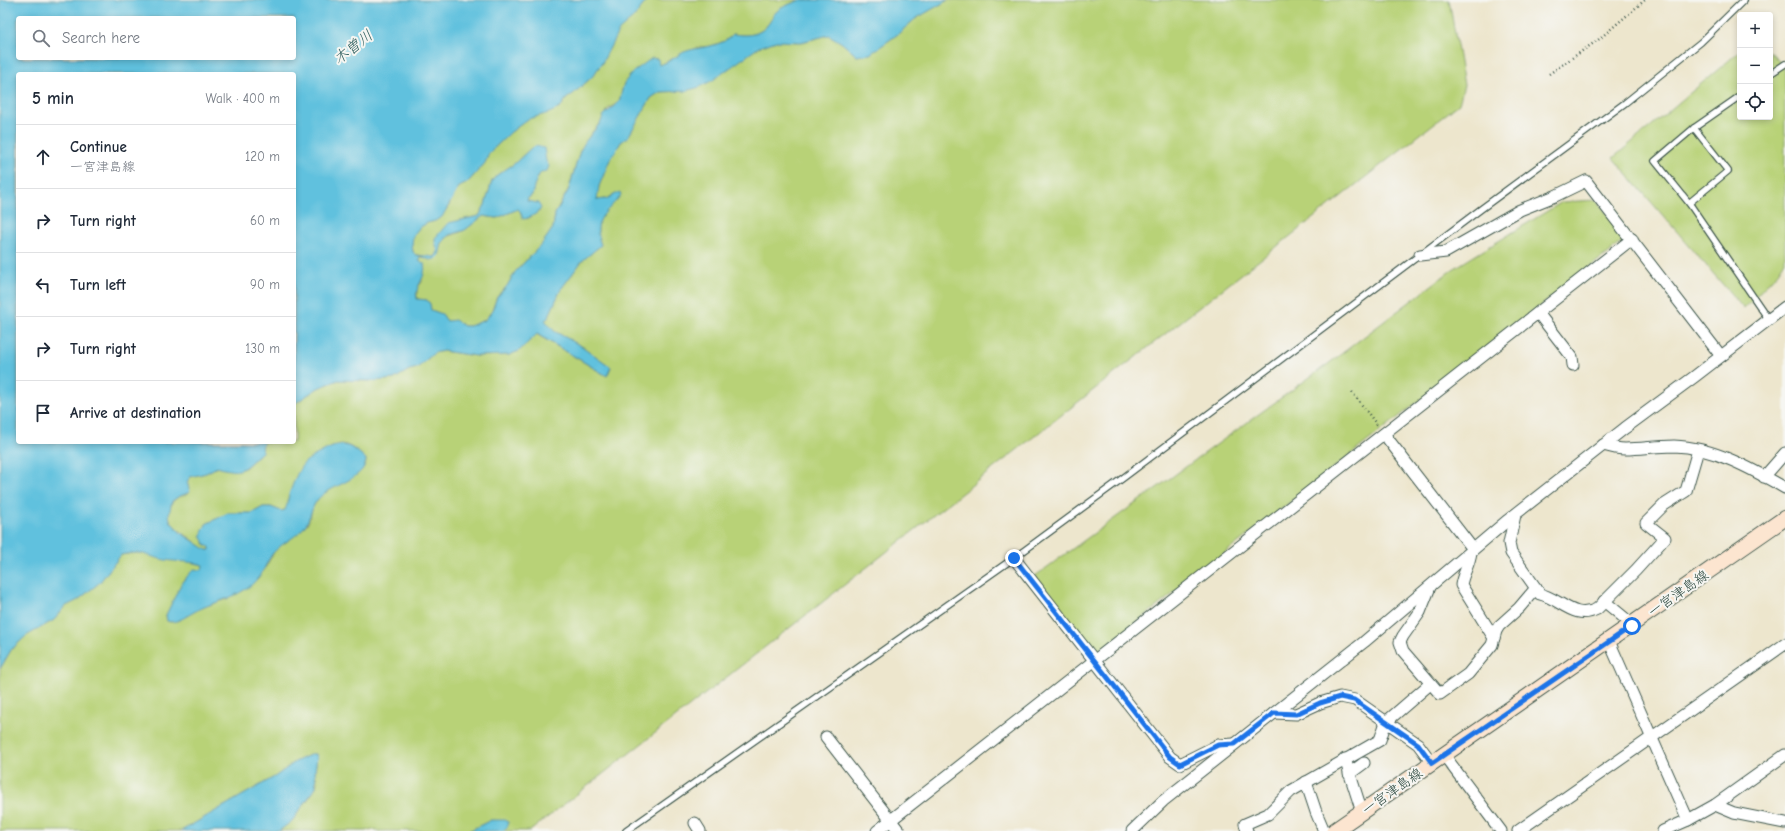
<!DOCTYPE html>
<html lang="en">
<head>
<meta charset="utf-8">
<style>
	body { margin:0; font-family:"Comic Neue","Klee One",sans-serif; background:#f2f2f3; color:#1f2937 }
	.controls { position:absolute; right:12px; top:12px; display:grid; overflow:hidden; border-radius:4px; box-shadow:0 2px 6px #0003 }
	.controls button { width:36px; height:36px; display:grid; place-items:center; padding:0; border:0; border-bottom:1px solid #e0e1e3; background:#fff; color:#1f2937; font:20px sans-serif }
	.stop { position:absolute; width:12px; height:12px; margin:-9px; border:3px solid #1a73e8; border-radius:50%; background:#fff }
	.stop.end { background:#1a73e8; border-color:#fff; box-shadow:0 1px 4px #0008 }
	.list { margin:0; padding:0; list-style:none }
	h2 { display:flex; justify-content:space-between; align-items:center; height:52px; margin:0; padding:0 16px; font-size:17px }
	h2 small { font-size:13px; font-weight:400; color:#747a83 }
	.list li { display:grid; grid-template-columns:26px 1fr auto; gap:12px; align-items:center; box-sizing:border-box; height:64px; padding:0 16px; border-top:1px solid #e0e1e3 }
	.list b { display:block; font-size:15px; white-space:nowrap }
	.list p { margin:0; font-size:13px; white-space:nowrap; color:#747a83 }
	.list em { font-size:13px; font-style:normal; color:#747a83 }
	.icon { flex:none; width:22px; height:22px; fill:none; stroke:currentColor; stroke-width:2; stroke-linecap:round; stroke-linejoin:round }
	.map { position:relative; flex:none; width:1785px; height:831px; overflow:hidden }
	.search { position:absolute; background:#fff; box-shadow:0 2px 6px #0003; left:16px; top:16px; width:280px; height:44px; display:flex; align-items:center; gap:10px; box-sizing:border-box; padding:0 14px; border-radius:4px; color:#747a83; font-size:15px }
	.panel { position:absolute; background:#fff; box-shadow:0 2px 6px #0003; left:16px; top:72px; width:280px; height:372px; border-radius:4px }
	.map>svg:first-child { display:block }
</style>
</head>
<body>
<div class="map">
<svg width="1785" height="831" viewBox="0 0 1785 831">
	<rect width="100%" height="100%" fill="#f6f6f2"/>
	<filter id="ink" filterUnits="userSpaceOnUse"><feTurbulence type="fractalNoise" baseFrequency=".025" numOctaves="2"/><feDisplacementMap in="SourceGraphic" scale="8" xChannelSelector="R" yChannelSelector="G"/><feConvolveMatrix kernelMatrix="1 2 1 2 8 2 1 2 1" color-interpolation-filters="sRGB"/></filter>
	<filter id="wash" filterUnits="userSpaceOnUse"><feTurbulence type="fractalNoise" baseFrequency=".012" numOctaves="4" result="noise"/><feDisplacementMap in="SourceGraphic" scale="16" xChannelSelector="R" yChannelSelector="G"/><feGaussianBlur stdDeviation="0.9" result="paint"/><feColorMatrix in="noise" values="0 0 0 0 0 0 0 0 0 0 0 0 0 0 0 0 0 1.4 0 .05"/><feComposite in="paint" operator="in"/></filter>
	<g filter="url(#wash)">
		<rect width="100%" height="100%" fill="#ede6cd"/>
		<g fill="#b8d277" stroke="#6c8856">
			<path d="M647 0H800C791 4 782 6 775 13 772 16 772 20 769 23 760 36 747 36 733 34L728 40 711 46 700 47 686 52 624 83 619 102 608 109 601 122 592 132 580 151 569 188 555 214 553 228 542 244 515 272 507 286 497 297 492 311 485 320 470 326H464L460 323 447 321 442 314 431 310 430 304 427 300 417 299V288L422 282 420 256 430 260 439 256C443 231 450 239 466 229 472 225 477 220 483 216L497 218 518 209 527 219 540 211 535 203 527 201 528 198 532 195 535 182 546 161 530 149 514 164 497 175 492 181 485 205 479 216 460 220 437 248 438 252 435 257C430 259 423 255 416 255L413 252 412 245 413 235 419 228 427 223 435 221 449 206 452 196 459 187 467 183 485 163 489 153 511 132 528 119 560 108 566 99 573 94 592 77 602 63 619 29 634 17Z"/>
			<path d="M948 0H1449L1464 85 1459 104 530 831H502L507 828 491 820 469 831H376L372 829 366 831H279L292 821 314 791 317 783 315 771 317 757 316 754H312L295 762 276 776 181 831H0V669L11 650 26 636 54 620 66 606 78 600 99 583 121 555 142 552 155 557 187 561 203 565 202 570 184 579 166 615 167 621 170 622 176 621 200 608 227 599 263 572 275 550 308 523 313 507 318 499 324 493 358 474 366 463V459C341 435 333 442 314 466 305 476 297 487 288 498L289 504 285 510 281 511 271 507H263L252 513H228L206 524 204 544 210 547V550C203 551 199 544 194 541 182 531 161 523 172 503 176 496 184 496 190 492L187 482 190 477 206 473 217 467 225 469 245 468 262 452 263 442H294V404L318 388 338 380 374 381 394 379 409 370 417 368 434 353 443 351 476 356 509 355 519 351 536 334 607 376 611 367 583 347 554 331 544 320 548 318 561 289 582 261 601 245C590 216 609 214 619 193L606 199 597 200 599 186 611 157 615 152 621 142 628 137 651 98 660 92 685 91 742 59 759 47 776 41 801 42 829 35 842 43 857 56 870 54 898 34 915 19Z"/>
			<path d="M1740 51V117H1770V51L1782 65 1785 71V261L1778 272 1744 309 1613 158Z"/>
			<path d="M1596 200 1627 238 1095 655 1035 576 1328 364 1453 269 1562 202Z"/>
		</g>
		<g fill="#60c1de" stroke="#407f89" fill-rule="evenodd">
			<path d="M0 0H647L634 17 619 30 602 63 592 77 573 94 566 99 560 108 549 113 528 119 511 132 489 153 485 163 467 183 459 187 442 217 435 221 427 223 419 228 413 236 412 245 413 252 416 255 435 257 438 252 435 242V238L448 223 479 216 485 205 492 181 497 175 514 164 530 149 536 146 544 148 546 161 549 166 547 171 541 172C536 179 534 186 532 195L528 198 527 201 538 203 541 208C539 213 528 219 523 219L520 211 518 209 497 218 483 216 465 230 449 235 442 243 439 256 436 259 430 260 420 256 419 261 424 263C428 279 413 286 417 299L427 300 430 304 431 310 442 314 447 321 455 320 464 326H470L485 320 492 311 497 297 507 286 515 272 542 244 553 228 555 214 569 189 580 151 585 142 601 122 603 116 619 102 624 83 633 72 652 58 658 59 659 65C668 63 676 56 684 52 700 46 721 48 733 34 747 36 760 36 769 23 772 20 772 16 775 13 782 6 791 4 800 0H948L915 19 898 34 870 54 857 56 842 43 829 35 801 42 776 41 759 47 713 80 700 87 685 91 660 92 651 98 628 137 621 142 615 152 611 157 599 186 597 200 606 199 620 192 621 195C607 213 591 219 601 245L582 261 561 289 548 318 545 320 554 331 583 347 611 367 607 376 537 334 519 351 509 355 476 356 443 351 434 353 417 368 409 370 394 379 374 381 338 380 318 388 294 404V74H18V442H263L262 452C242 469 244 475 217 467L206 473 190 477 187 482 190 492 178 497 172 501 169 514 170 521 181 533 207 550H210V547L206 546 201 535 206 524 228 513H252L263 507H271L281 511 285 510C288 504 287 501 289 495 292 486 296 475 301 467 305 461 312 457 318 454 340 442 347 441 366 459 366 479 331 485 319 498 311 506 311 518 304 527 297 537 285 541 276 550 268 557 265 570 258 578 244 596 219 600 200 609 190 613 177 625 167 621L166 615 182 582 194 569 202 570 203 565C190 561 178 562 165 560 145 556 144 550 121 555L99 583 78 600 66 606 54 620 26 636 11 650 0 669ZM18 18H294V58H18Z"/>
			<path d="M312 754H316L317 757 315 771 316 787 292 821 279 831H181L276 776 295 762Z"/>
			<path d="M491 820H505L509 822 507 828 502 831H469Z"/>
		</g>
	</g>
	<g filter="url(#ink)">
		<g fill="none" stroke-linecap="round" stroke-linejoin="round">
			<g stroke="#3e564b" stroke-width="8">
				<g id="lane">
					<path d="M1770 74 1785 64"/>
					<path d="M1740 96 1694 128 1655 161 1689 203 1769 320"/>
					<path d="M1689 203 1728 171 1694 128"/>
					<path d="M626 831 1014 558 1123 478 1481 209 1625 103 1701 42 1744 0"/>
				</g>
			</g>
			<g stroke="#3e564b" stroke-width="13">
				<g id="street">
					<path d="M1420 255 1446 252 1520 210 1555 196 1586 181 1721 356"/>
					<path d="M1538 313 1572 357 1573 365"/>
					<path d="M1384 434 1473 549"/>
					<path d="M1603 445C1610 447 1618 449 1625 449 1641 449 1657 446 1674 446 1713 447 1752 469 1785 488"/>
					<path d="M1764 477 1785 453"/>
					<path d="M1515 515 1509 543 1511 553 1540 594C1561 599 1574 621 1597 609L1636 570 1665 538 1646 523 1664 505 1686 491 1698 450"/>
					<path d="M1471 552C1469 567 1463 572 1461 585L1494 638"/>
					<path d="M1014 558 1170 757 1180 764 1218 745 1234 744"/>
					<path d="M1430 587 1420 612 1403 636 1400 642 1403 651 1440 694 1468 674 1492 645 1496 631 1499 626 1519 608 1536 588"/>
					<path d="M1604 601 1633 625"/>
					<path d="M1609 641 1688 820"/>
					<path d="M1274 713 1296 714 1320 703 1340 697 1355 700 1418 744 1432 763"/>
					<path d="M826 737 899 831"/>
					<path d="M1444 755 1501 831"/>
					<path d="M1345 759 1362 812"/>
					<path d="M1349 774 1364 763"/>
					<path d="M1306 782 1316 812 1324 831"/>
					<path d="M1715 805 1734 813 1785 823"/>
					<path d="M695 823 700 831"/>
					<path d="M877 831 1632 239"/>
					<path d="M1132 831 1163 801 1364 642 1508 520 1625 428 1694 377 1785 307"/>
					<path d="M1247 831 1245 824 1268 814 1291 791 1380 740 1386 722 1430 684"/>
					<path d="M1518 831 1785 644"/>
					<path d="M1663 831 1688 820 1715 805 1785 755"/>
				</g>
			</g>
			<g stroke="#3e564b" stroke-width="17">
				<path id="secondary" d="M1334 831 1785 518"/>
			</g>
			<g stroke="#3e564b" stroke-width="2.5" stroke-dasharray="1 3" stroke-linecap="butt">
				<path d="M1549 74 1598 40 1645 0"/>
				<path d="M1352 392 1377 425"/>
			</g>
			<use href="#lane" stroke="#fff" stroke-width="5.5"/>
			<use href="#street" stroke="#fff" stroke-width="11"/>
			<use href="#secondary" stroke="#fce5d0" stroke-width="15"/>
		</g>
	</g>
	<g fill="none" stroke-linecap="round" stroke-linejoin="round" filter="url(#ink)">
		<path stroke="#1a73e8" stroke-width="5" d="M1014 558 1170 757 1180 764 1218 745 1234 744 1274 713 1296 714 1320 703 1340 697 1354 700 1418 744 1432 763 1632 626"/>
	</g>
	<g text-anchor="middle" stroke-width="4" stroke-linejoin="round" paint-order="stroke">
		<g font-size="14" fill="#1f3d34" stroke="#f6f6f2">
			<text transform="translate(1678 593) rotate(-35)" y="5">一宮津島線</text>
			<text transform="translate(1392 791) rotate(-35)" y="5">一宮津島線</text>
		</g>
		<g font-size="15" font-style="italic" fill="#2f5e5e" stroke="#f6f6f2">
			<text transform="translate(353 47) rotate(-38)" y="5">木曽川</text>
		</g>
	</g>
</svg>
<div class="controls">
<button>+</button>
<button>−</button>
<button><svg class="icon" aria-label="locate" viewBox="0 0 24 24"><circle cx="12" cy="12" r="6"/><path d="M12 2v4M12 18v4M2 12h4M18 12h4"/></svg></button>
</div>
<div class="stop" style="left:1632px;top:626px"></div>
<div class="stop end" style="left:1014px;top:558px"></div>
<div class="search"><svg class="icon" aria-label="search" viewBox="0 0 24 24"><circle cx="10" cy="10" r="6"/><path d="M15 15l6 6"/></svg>Search here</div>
<section class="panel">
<h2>5 min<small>Walk · 400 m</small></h2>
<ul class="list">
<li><svg class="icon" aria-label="ahead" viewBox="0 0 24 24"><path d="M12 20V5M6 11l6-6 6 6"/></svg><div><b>Continue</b><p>一宮津島線</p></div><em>120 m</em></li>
<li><svg class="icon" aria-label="right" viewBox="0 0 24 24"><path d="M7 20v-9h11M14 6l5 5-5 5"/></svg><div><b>Turn right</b></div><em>60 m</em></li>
<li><svg class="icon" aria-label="left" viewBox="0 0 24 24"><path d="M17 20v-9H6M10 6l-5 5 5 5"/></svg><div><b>Turn left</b></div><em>90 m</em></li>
<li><svg class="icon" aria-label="right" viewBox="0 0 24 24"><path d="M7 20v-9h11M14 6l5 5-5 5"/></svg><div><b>Turn right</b></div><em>130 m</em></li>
<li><svg class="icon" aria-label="arrive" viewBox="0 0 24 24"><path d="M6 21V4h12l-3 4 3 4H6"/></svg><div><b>Arrive at destination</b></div></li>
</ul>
</section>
</div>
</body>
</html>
